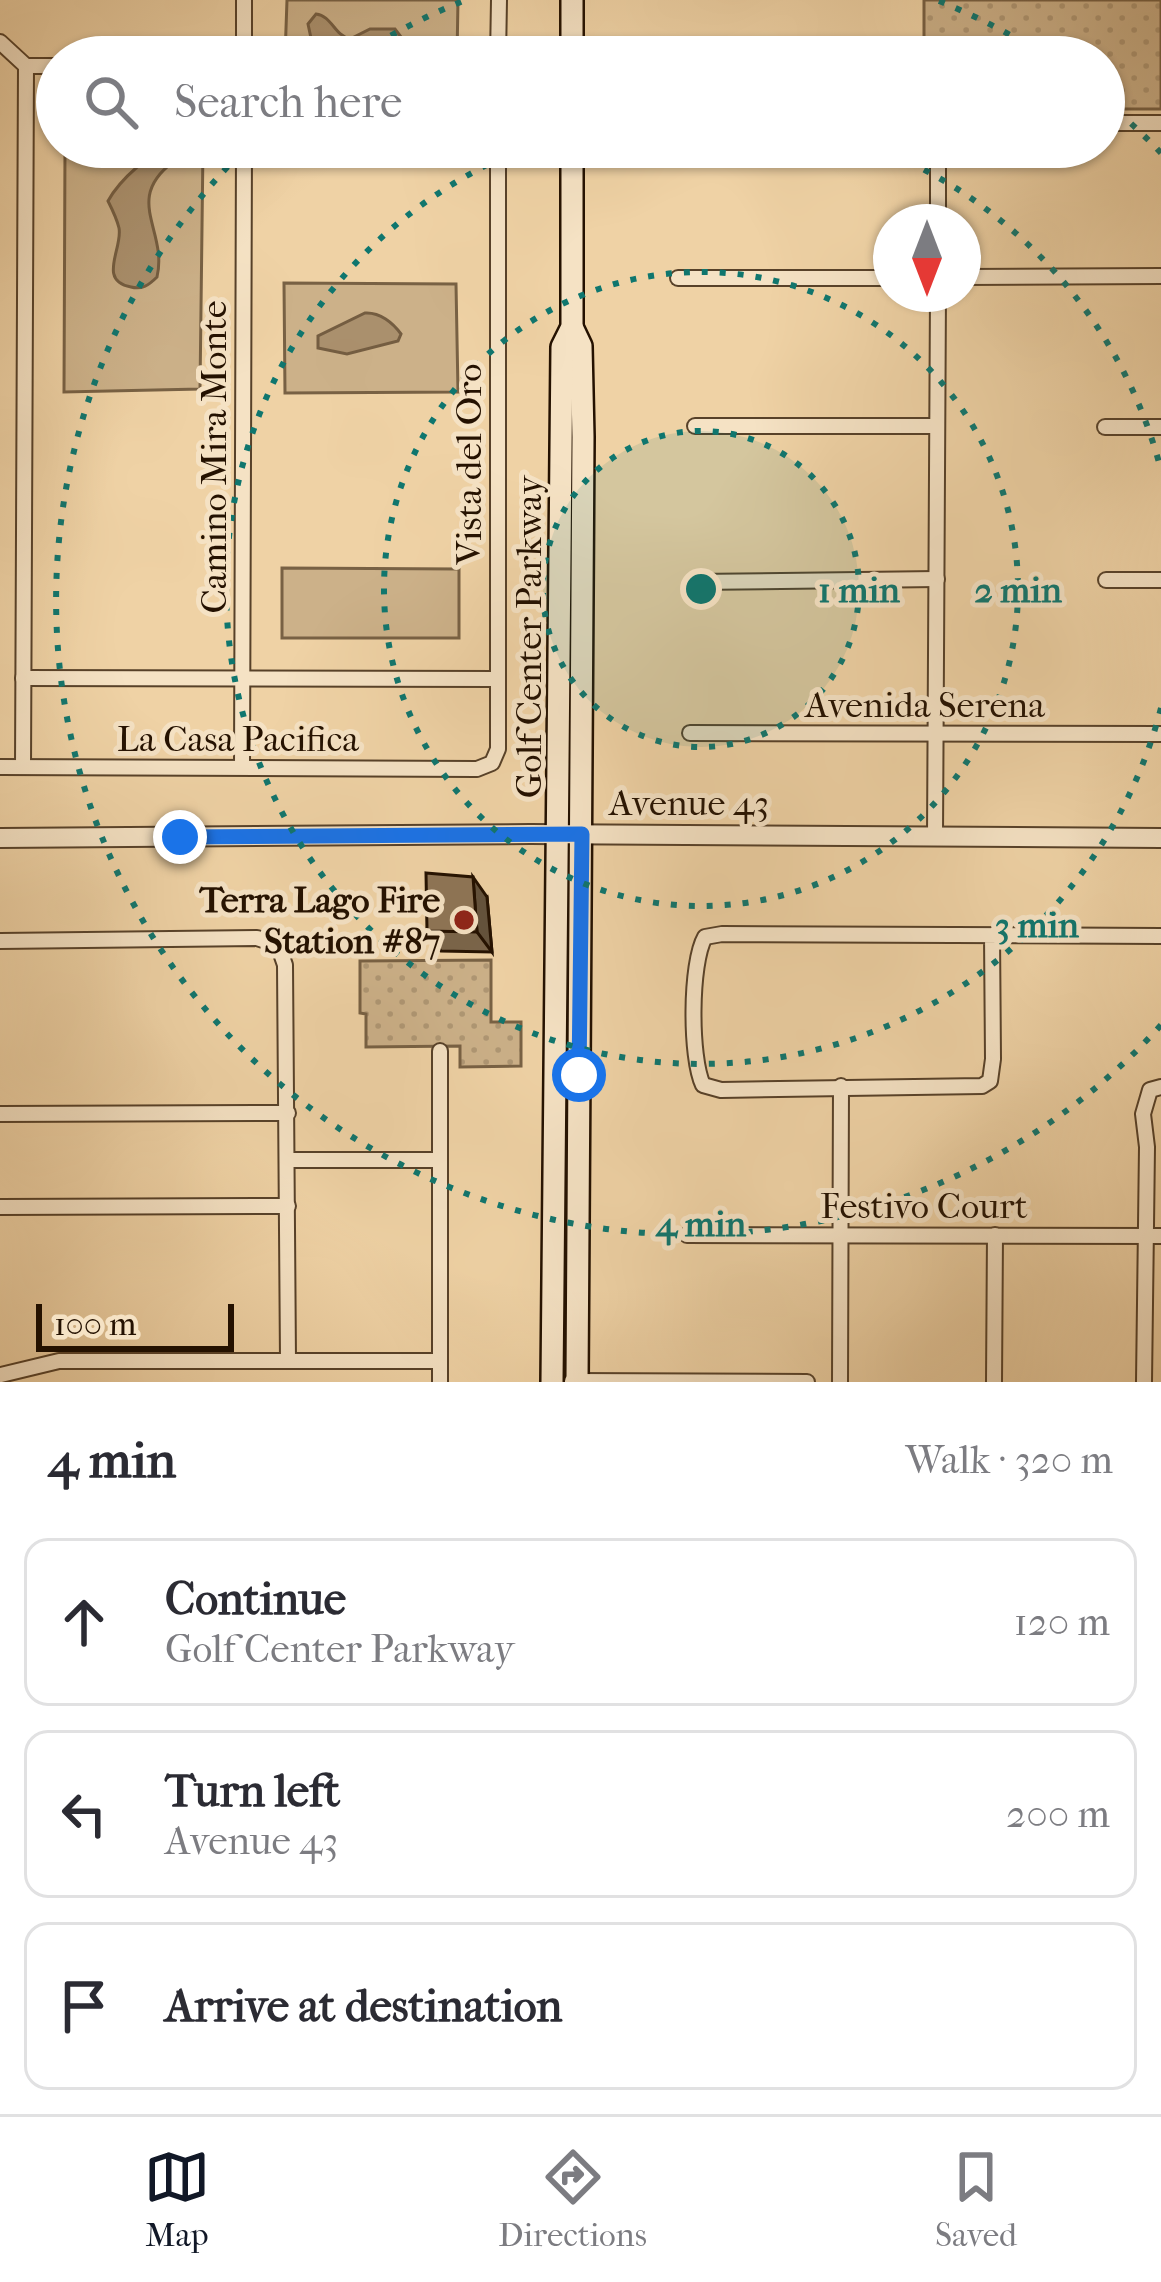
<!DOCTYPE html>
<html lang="en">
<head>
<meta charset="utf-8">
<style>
	body { margin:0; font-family:"IM FELL French Canon",serif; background:#f2f2f3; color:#2b2b33 }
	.compass { position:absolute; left:873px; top:204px; width:108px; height:108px; border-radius:50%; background:#fff; box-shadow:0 3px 9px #0004; rotate:180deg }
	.scale { position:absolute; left:36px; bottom:30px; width:198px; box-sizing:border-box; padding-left:12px; border:6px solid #241100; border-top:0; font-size:33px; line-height:42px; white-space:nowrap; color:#241100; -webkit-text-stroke:9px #f5e2c4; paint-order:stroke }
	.stop { position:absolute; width:36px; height:36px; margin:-27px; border:9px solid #1a73e8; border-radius:50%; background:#fff }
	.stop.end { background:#1a73e8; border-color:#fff; box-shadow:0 3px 12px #0008 }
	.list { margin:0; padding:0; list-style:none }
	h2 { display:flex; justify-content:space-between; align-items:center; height:156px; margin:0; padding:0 48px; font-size:51px }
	h2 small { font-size:39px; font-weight:400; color:#7c7c81 }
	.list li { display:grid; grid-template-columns:78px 1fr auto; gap:36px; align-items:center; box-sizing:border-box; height:168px; margin:0 24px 24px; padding:0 24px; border:3px solid #e1e1e2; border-radius:24px }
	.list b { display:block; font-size:45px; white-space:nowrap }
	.list p { margin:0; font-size:39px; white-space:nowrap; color:#7c7c81 }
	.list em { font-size:39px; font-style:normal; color:#7c7c81 }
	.icon { flex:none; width:66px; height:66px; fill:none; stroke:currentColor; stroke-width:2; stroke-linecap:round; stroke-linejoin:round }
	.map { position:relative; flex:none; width:1161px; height:1382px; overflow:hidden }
	.search { position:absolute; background:#fff; box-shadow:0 3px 9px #0004; left:36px; right:36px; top:36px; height:132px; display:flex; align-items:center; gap:30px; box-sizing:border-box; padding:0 42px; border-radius:66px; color:#7c7c81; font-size:45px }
	.sheet { height:732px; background:#fff }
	nav { display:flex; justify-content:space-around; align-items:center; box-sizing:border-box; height:168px; border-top:3px solid #e1e1e2; background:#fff; font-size:33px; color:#7c7c81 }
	nav a { display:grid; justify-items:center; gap:6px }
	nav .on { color:#111827 }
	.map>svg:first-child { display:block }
</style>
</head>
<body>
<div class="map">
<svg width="1161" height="1382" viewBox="0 0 1161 1382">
	<defs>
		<pattern id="park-dots" width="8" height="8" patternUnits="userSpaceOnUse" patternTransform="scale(3)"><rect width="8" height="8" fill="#ccb189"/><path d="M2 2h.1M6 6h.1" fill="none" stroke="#af9774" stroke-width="1.8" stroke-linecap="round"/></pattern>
	</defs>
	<rect width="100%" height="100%" fill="#efd2a5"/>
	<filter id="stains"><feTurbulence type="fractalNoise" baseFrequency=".00167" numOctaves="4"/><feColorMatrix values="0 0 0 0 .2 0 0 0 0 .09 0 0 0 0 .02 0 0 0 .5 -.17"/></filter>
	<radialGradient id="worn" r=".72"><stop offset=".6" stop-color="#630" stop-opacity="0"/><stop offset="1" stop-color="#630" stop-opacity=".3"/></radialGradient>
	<g fill="#ccb189" stroke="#786144" stroke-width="3">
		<path d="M287 0H458L457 57H285Z"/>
		<path d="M65 147H203L200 389 64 392Z"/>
		<path d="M284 283 456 284 458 392 285 393Z"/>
		<path d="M282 568 459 569V638H282Z"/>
	</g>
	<g fill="url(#park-dots)" stroke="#786144" stroke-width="3">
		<path d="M924 0H1161V109H1104V57H924Z"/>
		<path d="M491 960V1022H521V1066L460 1067V1046L366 1047V1014L360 1013V961Z"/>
	</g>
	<g fill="#aa906d" stroke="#745d41" stroke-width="3">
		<path d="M316 14C332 16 334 35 350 39L370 29H395L405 42 402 56 315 57 308 24Z"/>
		<path d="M174 147 173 162C123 200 168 230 157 277 149 285 142 290 131 287 97 281 123 248 119 228 117 219 112 209 108 201 119 181 152 149 174 147Z"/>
		<path d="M365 313C380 312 393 323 401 334L398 341 347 354 318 348V336Z"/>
	</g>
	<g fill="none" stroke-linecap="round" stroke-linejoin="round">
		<g stroke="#574129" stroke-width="18">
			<g id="minor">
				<path d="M0 42 26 66H57"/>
				<path d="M244 57V0"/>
				<path d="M498 57 499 0"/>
				<path d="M1104 123H1161"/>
				<path d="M938 147V222"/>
				<path d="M963 277 1161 276"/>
				<path d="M678 278H891"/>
				<path d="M695 426H937"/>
				<path d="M1105 427H1161"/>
				<path d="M1106 580H1161"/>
				<path d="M694 582 937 579"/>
				<path d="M23 678 497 679"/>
				<path d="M690 733 1161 734"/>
				<path d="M0 767 477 769 492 763 498 749V147"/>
				<path d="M23 767 26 66"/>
				<path d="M242 767 244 147"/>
				<path d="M935 836 938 294"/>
				<path d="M992 935 993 1059 990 1081 982 1086 721 1090 703 1085C690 1058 690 963 705 937L722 934 1161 936"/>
				<path d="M0 941 257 938 278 945 285 965 288 1361"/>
				<path d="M0 1114 288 1113"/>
				<path d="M287 1160H440"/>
				<path d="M0 1207 288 1206"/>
				<path d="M687 1235 1161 1236"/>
				<path d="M1 1375 59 1361H440"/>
				<path d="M572 1381 807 1382"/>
				<path d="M440 1382V1051"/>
				<path d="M840 1382 841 1086"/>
				<path d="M994 1382 995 1235"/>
				<path d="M1144 1382 1147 1147 1143 1114 1150 1090 1161 1087"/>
			</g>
		</g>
		<g stroke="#574129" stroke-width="22">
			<path id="tertiary" d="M0 838 530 834 1161 838"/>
		</g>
		<g stroke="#241100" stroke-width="26">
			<g id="secondary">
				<path d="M572 57V0"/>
				<path d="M572 327 581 346 583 437 577 1382"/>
				<path d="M552 1382 562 347 572 327V147"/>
			</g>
		</g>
		<use href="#minor" stroke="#f5e2c4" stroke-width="14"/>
		<use href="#tertiary" stroke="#f5e2c4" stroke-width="18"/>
		<use href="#secondary" stroke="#f5e2c4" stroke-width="21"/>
	</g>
	<path fill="#7a654a" stroke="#241100" stroke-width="3" d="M487 897 492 952 441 951 427 931Z"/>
	<path fill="#63523c" stroke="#241100" stroke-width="3" d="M473 877 487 897 492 952 477 932Z"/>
	<path fill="#8e7556" stroke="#241100" stroke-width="3" d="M426 873 473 877 477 932 427 931Z"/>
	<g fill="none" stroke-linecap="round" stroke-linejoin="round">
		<path stroke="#1a73e8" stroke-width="15" d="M180 837 582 834 579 1075"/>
	</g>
	<circle cx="701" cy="589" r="158" fill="#0f766e" fill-opacity=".12"/>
	<g fill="none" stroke="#0f766e" stroke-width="6" stroke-dasharray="6 12">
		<circle cx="701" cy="589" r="158"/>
		<circle cx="701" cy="589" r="317"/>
		<path d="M1161 708A475 475 0 1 1 527 147M875 147A475 475 0 0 1 1161 470"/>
		<path d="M1161 1025A634 634 0 1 1 245 149M360 54A634 634 0 0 1 463 1M939 1A634 634 0 0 1 1042 54M1104 100A634 634 0 0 1 1161 153"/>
	</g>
	<circle fill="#8f2418" stroke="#f5e2c4" stroke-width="4.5" cx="464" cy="920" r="12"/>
	<g text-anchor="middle" stroke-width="10" stroke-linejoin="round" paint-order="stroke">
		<g font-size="36" fill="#241100" stroke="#f5e2c4">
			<text transform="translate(213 457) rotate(-90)" y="13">Camino Mira Monte</text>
			<text transform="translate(468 464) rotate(-90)" y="13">Vista del Oro</text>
			<text transform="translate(528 637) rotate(-90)" y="13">Golf Center Parkway</text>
			<text x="925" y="717">Avenida Serena</text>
			<text x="238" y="751">La Casa Pacifica</text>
			<text x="689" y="815">Avenue 43</text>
			<text x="924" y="1218">Festivo Court</text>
		</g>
		<g font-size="36" font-weight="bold" fill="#241100" stroke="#f5e2c4" text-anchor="end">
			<text x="440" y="912">Terra Lago Fire<tspan x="440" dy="41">Station #87</tspan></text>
		</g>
	</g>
	<circle cx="701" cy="589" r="18" fill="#0f766e" stroke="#f5e2c4" stroke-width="6"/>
	<g font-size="36" text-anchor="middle" font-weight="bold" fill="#0f766e" stroke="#f5e2c4" stroke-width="10" stroke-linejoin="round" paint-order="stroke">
		<text x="859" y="602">1 min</text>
		<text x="1018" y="602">2 min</text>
		<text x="1037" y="937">3 min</text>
		<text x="701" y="1236">4 min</text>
	</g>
	<rect width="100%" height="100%" filter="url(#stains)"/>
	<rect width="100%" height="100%" fill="url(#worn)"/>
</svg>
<svg class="compass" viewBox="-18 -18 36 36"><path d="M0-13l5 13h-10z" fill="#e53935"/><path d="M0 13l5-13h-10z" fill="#7c7c81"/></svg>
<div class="scale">100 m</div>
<div class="stop" style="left:579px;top:1075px"></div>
<div class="stop end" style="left:180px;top:837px"></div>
<div class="search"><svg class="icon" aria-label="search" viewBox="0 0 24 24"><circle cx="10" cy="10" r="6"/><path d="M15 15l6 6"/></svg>Search here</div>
</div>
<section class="sheet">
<h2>4 min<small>Walk · 320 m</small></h2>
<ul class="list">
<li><svg class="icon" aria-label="ahead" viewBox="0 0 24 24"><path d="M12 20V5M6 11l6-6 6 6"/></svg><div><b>Continue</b><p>Golf Center Parkway</p></div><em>120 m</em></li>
<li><svg class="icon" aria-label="left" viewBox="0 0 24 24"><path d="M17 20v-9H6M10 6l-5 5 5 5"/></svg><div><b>Turn left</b><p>Avenue 43</p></div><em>200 m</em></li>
<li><svg class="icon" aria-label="arrive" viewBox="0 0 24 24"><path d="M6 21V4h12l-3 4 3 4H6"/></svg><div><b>Arrive at destination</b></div></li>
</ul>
</section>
<nav>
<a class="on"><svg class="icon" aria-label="map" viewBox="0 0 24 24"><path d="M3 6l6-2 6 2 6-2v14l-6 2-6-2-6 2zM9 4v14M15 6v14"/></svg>Map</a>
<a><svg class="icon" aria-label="directions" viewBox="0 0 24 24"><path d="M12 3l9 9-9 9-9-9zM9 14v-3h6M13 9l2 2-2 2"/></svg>Directions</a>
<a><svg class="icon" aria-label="saved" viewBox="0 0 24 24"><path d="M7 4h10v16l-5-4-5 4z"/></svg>Saved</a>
</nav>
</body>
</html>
